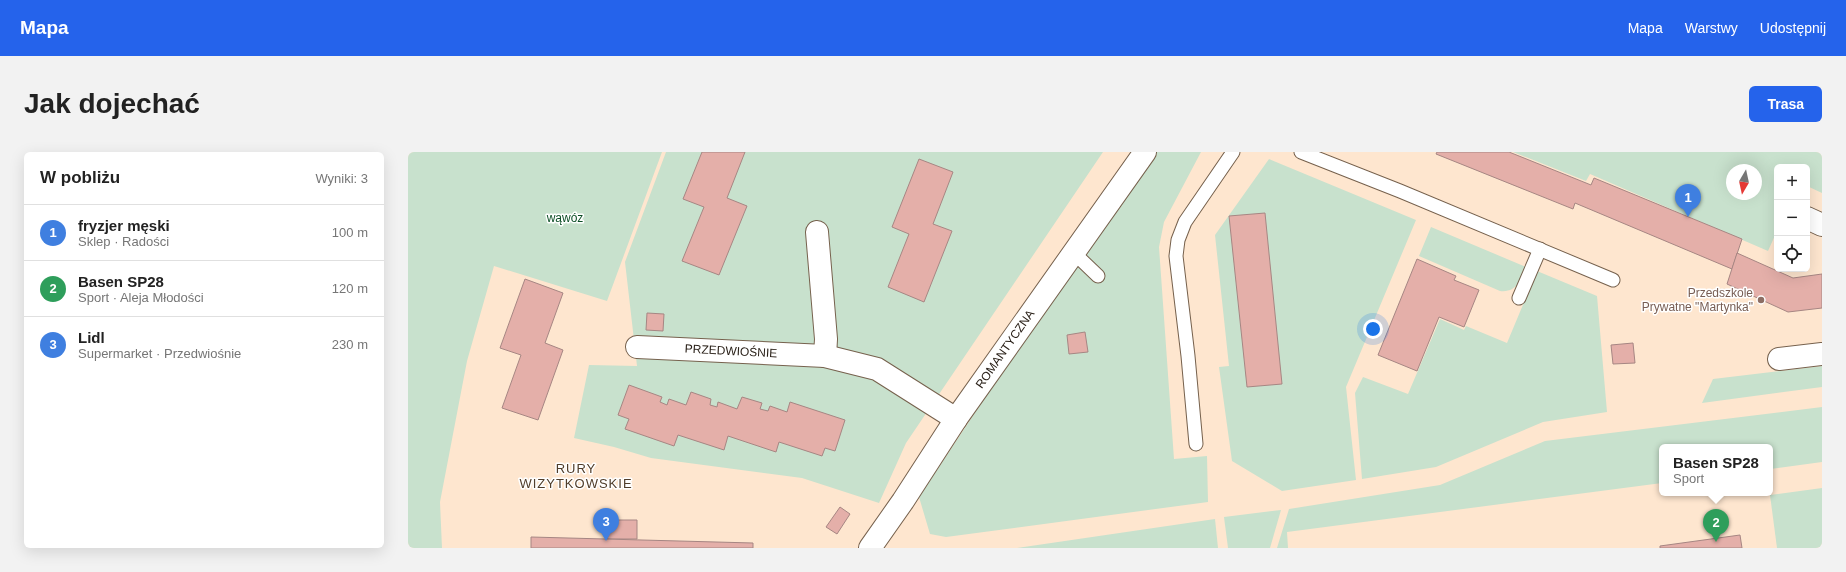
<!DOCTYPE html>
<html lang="pl">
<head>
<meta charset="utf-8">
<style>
	body { margin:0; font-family:Arial,sans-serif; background:#f2f2f2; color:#222 }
	.controls { position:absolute; right:12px; top:12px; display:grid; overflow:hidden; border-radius:6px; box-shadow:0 4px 16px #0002 }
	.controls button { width:36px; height:36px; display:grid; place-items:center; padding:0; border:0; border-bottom:1px solid #e0e0e0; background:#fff; color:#222; font:20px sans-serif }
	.compass { position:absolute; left:1318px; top:12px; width:36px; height:36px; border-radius:50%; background:#fff; box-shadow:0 4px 16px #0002; rotate:189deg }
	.you { position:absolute; left:965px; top:177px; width:14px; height:14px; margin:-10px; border:3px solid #fff; border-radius:50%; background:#1a73e8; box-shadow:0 0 0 6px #1a73e833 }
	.badge { display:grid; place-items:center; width:26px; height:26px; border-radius:50%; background:#2563eb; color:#fff; font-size:13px; font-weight:700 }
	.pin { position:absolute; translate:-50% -33px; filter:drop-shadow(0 1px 2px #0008) }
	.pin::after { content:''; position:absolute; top:21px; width:14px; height:12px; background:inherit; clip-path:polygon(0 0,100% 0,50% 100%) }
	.popup { position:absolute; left:1251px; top:292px; width:114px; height:52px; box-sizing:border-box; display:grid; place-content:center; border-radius:6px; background:#fff; filter:drop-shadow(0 1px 3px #0005); font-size:13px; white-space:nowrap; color:#767676 }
	.popup b { font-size:15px; color:#222 }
	.popup::after { content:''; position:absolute; left:50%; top:100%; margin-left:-8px; border:8px solid transparent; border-top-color:#fff }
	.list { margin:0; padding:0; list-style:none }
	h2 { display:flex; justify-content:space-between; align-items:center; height:52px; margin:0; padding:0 16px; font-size:17px }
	h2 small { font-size:13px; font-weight:400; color:#767676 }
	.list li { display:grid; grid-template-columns:26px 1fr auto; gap:12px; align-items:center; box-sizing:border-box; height:56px; padding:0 16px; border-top:1px solid #e0e0e0 }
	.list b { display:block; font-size:15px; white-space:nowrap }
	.list p { margin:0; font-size:13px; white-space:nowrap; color:#767676 }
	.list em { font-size:13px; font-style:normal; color:#767676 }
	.icon { flex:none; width:22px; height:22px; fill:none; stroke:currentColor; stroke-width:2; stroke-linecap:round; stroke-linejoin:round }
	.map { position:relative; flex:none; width:1414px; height:396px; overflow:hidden; border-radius:6px }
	header { display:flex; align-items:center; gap:24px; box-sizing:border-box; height:56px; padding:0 20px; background:#2563eb; color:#fff }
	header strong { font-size:19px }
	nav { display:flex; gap:22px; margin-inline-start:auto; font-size:14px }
	.intro { display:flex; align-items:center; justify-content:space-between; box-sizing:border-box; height:96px; padding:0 24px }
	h1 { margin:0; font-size:28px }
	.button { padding:10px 18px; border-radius:6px; background:#2563eb; color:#fff; font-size:14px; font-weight:700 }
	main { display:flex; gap:24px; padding:0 24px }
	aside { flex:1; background:#fff; border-radius:6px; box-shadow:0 4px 16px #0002 }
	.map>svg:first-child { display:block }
</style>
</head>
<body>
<header>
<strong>Mapa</strong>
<nav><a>Mapa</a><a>Warstwy</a><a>Udostępnij</a></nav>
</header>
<div class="intro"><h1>Jak dojechać</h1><a class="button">Trasa</a></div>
<main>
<aside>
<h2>W pobliżu<small>Wyniki: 3</small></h2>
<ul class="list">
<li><span class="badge" style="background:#3f7fe0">1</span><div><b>fryzjer męski</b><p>Sklep · Radości</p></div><em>100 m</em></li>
<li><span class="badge" style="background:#2e9e5b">2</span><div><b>Basen SP28</b><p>Sport · Aleja Młodości</p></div><em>120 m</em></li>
<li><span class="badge" style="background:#3f7fe0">3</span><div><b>Lidl</b><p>Supermarket · Przedwiośnie</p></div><em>230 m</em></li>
</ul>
</aside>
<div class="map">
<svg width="1414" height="396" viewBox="0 0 1414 396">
	<rect width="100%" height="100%" fill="#fee6cf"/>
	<g fill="#c8e1cd" fill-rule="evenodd">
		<path d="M0 0H254L199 149 86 114 59 209 32 350 34 396H0Z"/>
		<path d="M258 0H695L498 291 471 351 394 326 243 306 206 295 166 286 181 213 229 214 217 110Z"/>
		<path d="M740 0H793L756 70 751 95 766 307 799 304 800 350 538 385 522 382 511 345Z"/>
		<path d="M1105 0H1414V41L1399 34V15H1369V79L1360 99 1182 22 1178 29ZM1324 18H1348V42H1324Z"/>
		<path d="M861 7 1008 68 938 235 948 328 874 339 824 309 811 215 821 214 807 83Z"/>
		<path d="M1023 75 1118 115C1113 127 1109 141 1092 139L1011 104Z"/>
		<path d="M1129 119 1189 144 1199 260 1135 270 1028 315 954 327 947 241 955 225 1000 242 1032 167 1056 178 1058 174 1099 191Z"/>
		<path d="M1414 214V235L1294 251 1305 227Z"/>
		<path d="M1414 255V310L1362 317V295H1254V331L879 380 880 396H869L881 357 1032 333 1137 289Z"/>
		<path d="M1414 336V396H1369L1362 343Z"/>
		<path d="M873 358 862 396H820L816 365Z"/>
		<path d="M807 367 810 396H609Z"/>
	</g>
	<g fill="#e4afa9" stroke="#a68683">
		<path d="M294 0H337L319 46 339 54 311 123 274 109 296 55 275 47Z"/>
		<path d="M1029 0H1101L1183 33 1186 26 1334 87 1324 117 1167 51 1165 57 1028 2Z"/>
		<path d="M511 7 545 20 525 72 544 79 516 150 480 135 501 82 484 75Z"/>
		<path d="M857 61 874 232 839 235 821 64Z"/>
		<path d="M1329 101 1385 126 1414 122V156L1380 160 1319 132Z"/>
		<path d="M1009 107 1048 124 1046 128 1071 138 1056 175 1031 165 1009 219 970 203Z"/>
		<path d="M117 127 155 141 137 191 155 198 130 268 94 256 113 203 92 196Z"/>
		<path d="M239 161 256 162 255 179 238 178Z"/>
		<path d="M677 180 680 200 661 202 659 183Z"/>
		<path d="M1225 191 1227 211 1205 212 1203 193Z"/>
		<path d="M221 233 254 245 252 250 259 253 261 247 278 253 283 240 303 247 302 253 309 255 310 250 329 257 334 245 354 251 352 257 360 259 362 254 379 260 382 250 437 268 427 299 417 296 414 304 371 290 368 300 320 284 316 298 270 283 266 294 217 277 221 267 210 263Z"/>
		<path d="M432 355 442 362 429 382 418 375Z"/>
		<path d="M200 368H229V387H199Z"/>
		<path d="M1332 383 1334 396H1252V394Z"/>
		<path d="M123 385 345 391V396H123Z"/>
	</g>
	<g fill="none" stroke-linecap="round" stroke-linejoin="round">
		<g stroke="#76614d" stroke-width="15">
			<g id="lane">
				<path d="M893 0 992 39 1205 128"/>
				<path d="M665 100 690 124"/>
				<path d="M1111 146 1132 97"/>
				<path d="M788 292 780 204 768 104 770 88 777 70 825 0"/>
			</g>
		</g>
		<g stroke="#76614d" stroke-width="24">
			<g id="street">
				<path d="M1399 66 1414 73"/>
				<path d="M409 80 418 187 417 204"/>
				<path d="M229 195 417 204 469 217 548 267"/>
				<path d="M1371 207 1414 202"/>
				<path d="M462 396 495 349 548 267 737 0"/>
			</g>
		</g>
		<use href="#lane" stroke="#fff" stroke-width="13"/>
		<use href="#street" stroke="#fff" stroke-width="22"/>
	</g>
	<circle fill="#8d6e63" stroke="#fff" stroke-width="1.5" cx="1353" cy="148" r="4"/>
	<g text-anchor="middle" stroke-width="3" stroke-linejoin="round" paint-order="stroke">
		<g font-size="12" fill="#0b4d24" stroke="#fff">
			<text x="157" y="70">wąwóz</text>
		</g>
		<g font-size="12" fill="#785e54" stroke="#fff" text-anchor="end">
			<text x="1345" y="145">Przedszkole<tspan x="1345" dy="14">Prywatne "Martynka"</tspan></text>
		</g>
		<g font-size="12" fill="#2a2119" stroke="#fff">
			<text transform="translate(597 197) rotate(-55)" y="4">ROMANTYCZNA</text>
			<text transform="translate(323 199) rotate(3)" y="4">PRZEDWIOŚNIE</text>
		</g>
		<g font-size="13" letter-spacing="1" fill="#503d2a" stroke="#fff">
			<text x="168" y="321">RURY<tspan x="168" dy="15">WIZYTKOWSKIE</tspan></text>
		</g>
	</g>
</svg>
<div class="controls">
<button>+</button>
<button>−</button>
<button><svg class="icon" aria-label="locate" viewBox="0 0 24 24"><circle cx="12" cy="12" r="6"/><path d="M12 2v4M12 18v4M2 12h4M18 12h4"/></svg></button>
</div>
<svg class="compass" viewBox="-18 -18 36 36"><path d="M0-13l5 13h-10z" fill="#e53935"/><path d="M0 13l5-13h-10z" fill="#767676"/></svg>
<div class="you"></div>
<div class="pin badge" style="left:1280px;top:65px;background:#3f7fe0">1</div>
<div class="pin badge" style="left:1308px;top:390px;background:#2e9e5b">2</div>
<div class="popup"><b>Basen SP28</b>Sport</div>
<div class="pin badge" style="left:198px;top:389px;background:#3f7fe0">3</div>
</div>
</main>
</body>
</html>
